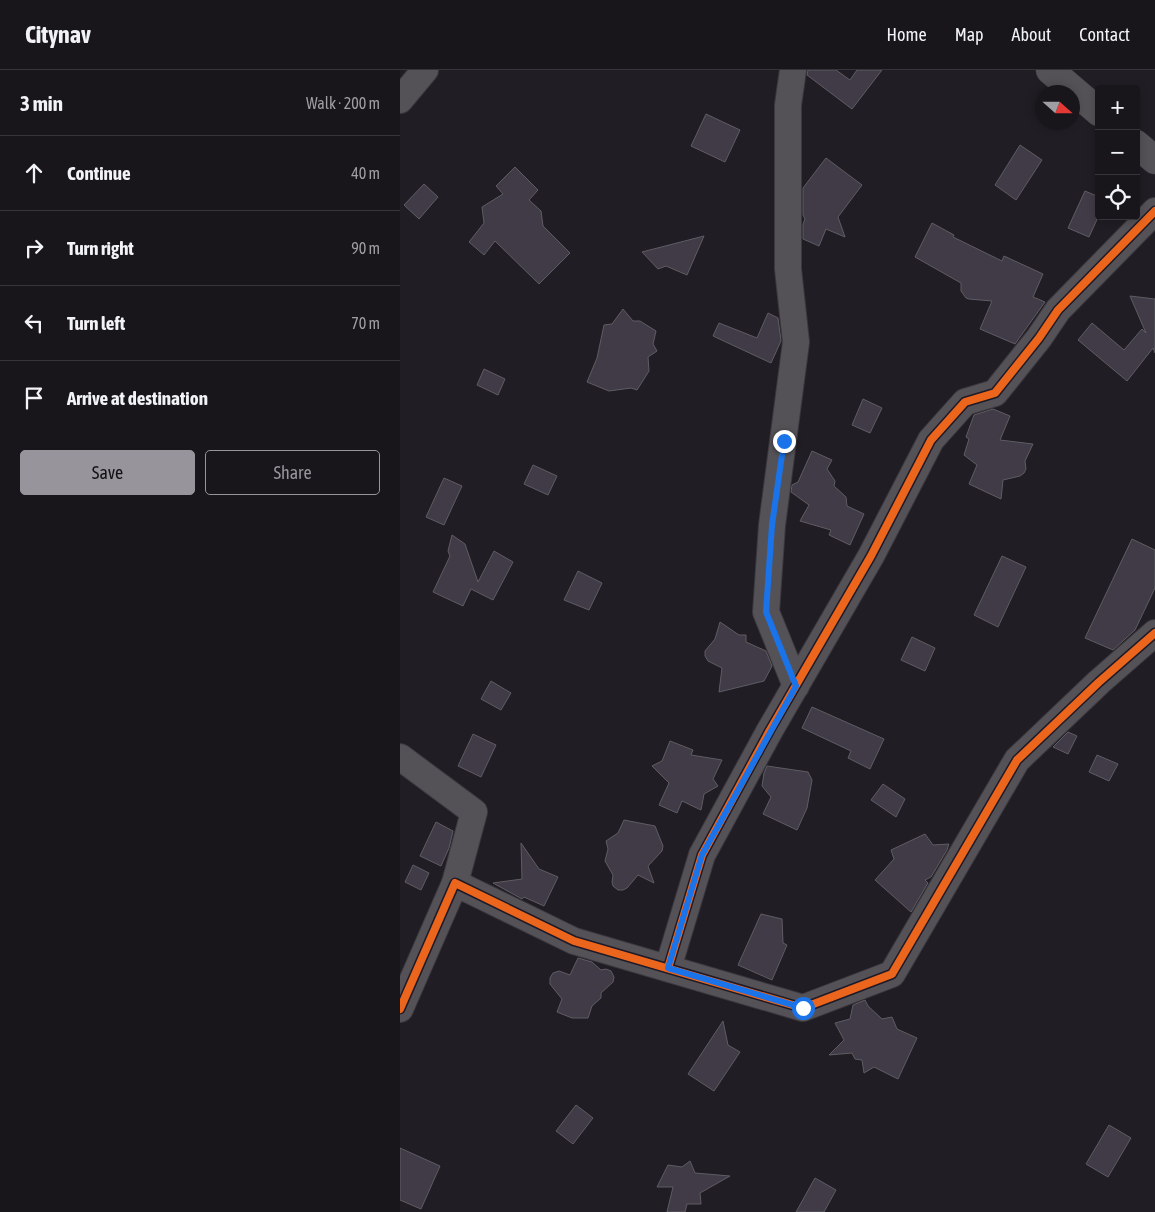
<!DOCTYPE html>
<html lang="en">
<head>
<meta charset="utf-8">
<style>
	body { margin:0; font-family:"Asap Condensed",sans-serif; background:#252328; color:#f1f3f6 }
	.controls { position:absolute; right:15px; top:15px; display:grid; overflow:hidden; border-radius:5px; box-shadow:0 2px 8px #0003 }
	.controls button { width:45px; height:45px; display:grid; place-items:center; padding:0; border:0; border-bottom:1px solid #36353a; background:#18161b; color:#f1f3f6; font:25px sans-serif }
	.compass { position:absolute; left:635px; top:15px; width:45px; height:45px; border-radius:50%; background:#18161b; box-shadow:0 2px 8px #0003; rotate:111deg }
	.stop { position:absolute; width:15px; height:15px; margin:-11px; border:4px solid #1a73e8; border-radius:50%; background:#fff }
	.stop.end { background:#1a73e8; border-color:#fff; box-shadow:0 1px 5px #0008 }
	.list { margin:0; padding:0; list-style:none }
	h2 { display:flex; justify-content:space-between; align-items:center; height:65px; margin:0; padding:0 20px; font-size:21px }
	h2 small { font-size:16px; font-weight:400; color:#9f9fa3 }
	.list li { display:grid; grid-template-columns:32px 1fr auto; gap:15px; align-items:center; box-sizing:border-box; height:75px; padding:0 20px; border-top:1px solid #36353a }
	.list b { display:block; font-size:19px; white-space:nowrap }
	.list em { font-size:16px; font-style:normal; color:#9f9fa3 }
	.actions { display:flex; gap:10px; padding:15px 20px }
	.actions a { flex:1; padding:11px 0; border:1px solid #97949c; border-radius:5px; text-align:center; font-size:18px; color:#97949c }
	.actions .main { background:#97949c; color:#111 }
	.icon { flex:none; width:28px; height:28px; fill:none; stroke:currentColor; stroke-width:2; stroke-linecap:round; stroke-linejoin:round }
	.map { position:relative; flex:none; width:755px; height:1142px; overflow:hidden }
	header { display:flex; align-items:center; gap:30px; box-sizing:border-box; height:70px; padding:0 25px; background:#18161b; border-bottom:1px solid #36353a }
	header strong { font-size:24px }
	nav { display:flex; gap:28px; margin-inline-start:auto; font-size:18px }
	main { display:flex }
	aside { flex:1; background:#18161b }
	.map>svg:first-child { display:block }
</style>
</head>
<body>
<header>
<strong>Citynav</strong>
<nav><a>Home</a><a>Map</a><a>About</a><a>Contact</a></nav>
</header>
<main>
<aside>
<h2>3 min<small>Walk · 200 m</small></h2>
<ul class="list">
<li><svg class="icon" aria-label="ahead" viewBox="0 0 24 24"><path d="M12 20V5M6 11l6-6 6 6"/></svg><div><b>Continue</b></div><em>40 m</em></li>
<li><svg class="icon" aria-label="right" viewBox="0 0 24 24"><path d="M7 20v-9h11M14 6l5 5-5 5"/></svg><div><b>Turn right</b></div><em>90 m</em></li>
<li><svg class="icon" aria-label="left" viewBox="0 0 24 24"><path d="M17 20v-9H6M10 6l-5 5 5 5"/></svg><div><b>Turn left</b></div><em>70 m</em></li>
<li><svg class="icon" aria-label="arrive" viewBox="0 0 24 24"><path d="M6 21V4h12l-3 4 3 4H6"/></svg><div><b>Arrive at destination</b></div></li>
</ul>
<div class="actions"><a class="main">Save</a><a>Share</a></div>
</aside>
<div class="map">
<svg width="755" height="1142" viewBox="0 0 755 1142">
	<rect width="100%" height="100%" fill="#201d24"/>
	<g fill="#403b47" stroke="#5f5d63">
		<path d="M408 0H436L450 10 457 0H482L452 39 407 5Z"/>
		<path d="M306 44 340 60 325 92 291 76Z"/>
		<path d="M620 75 642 90 616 130 595 115Z"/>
		<path d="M426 88 462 115 438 147 445 167 426 159 419 176 403 169V154L405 149 403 145V118Z"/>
		<path d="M115 97 138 120 129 130 141 141 143 156 170 183 139 214 95 171 84 185 69 172 84 153 82 137 103 124 96 116Z"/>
		<path d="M24 114 38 127 19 149 4 135Z"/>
		<path d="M685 121 699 127V145L689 167 668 158Z"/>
		<path d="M532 153 554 165 553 167 602 191 604 186 643 204 633 227 645 232 615 274 580 259 592 231 569 229 566 228 561 221V213L515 187Z"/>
		<path d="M304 166 287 205 266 196 258 199 242 182Z"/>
		<path d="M730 226 755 229V283L753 278 727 311 678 270 692 253 724 280 742 259 746 263Z"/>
		<path d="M223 239 233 251H240L256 261 253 274 257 281 248 287 249 301 237 320 231 318 209 321 187 312 197 288 204 255 212 254Z"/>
		<path d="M368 243 378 248 381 271 371 293 313 266 319 253 357 268Z"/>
		<path d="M84 299 105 309 98 325 77 315Z"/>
		<path d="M463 329 482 338 470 363 452 355Z"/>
		<path d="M593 339 610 346 600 370 633 374 625 391 626 399 624 403 620 406 603 410 601 429 569 414 577 395 564 385 569 369 566 367 574 345Z"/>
		<path d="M412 381 432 390 427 399 435 411 434 416 446 427 447 436 464 444 450 475 429 465 431 460 400 451 409 435 391 422 392 415 398 412Z"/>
		<path d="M133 395 157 406 148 425 124 414Z"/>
		<path d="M44 408 62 416 44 455 26 447Z"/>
		<path d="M52 465 65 474 78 512 94 481 113 492 93 530 71 519 63 536 33 522 50 486 48 481Z"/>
		<path d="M732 469 755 480V518L735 560 713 580 685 568Z"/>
		<path d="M602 486 626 497 598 557 574 545Z"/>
		<path d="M178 501 202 513 189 540 164 530Z"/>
		<path d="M320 552 339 565H346V572L366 581 372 596 364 611 319 622 322 598 308 591 305 586V581L315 569Z"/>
		<path d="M512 567 535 578 525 601 501 590Z"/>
		<path d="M91 611 111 623 101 640 81 629Z"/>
		<path d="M412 637 484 669 470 699 448 688 451 681 402 658Z"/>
		<path d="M668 662 677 666 668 684 653 677Z"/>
		<path d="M73 664 96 675 81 707 58 696Z"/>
		<path d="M270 671 293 680 291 685 322 690 313 709 318 716 304 724 301 740 282 731 277 743 259 735 269 713 252 696 262 691Z"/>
		<path d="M697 685 718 694 709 711 689 702Z"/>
		<path d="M367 696 408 702 412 710 407 738 397 760 363 744 371 727 362 716 364 703Z"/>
		<path d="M483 714 505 729 496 747 471 730Z"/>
		<path d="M224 750 255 756 263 776 262 781 248 796 254 813 238 805 227 818 223 820H218L213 816 212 812 213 805 205 791 208 779 206 771 218 763Z"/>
		<path d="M36 752 53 761 49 778 41 796 20 786Z"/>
		<path d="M525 764 533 775 549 774 547 780 531 807 525 810 528 813 511 842 475 810 494 789 491 780Z"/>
		<path d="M121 773 139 799 158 807 144 836 124 827 122 829 93 813 122 809Z"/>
		<path d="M13 795 29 803 21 820 5 812Z"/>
		<path d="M361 844 382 849 383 873 387 875 372 910 338 895Z"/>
		<path d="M178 888 192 892 201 900 206 899 211 901 214 907 213 912 201 923V928L192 936 188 948H172L157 942 162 929 150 914V908L153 903 159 901 170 905Z"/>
		<path d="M465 930 468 936 482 949 492 947 497 959 517 968 498 1009 474 997 464 1003 462 990 455 989 452 983 429 985 444 970 435 953 450 949 453 935Z"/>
		<path d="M323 951 328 975 340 982 314 1021 288 1004Z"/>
		<path d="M176 1035 193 1048 173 1074 156 1061Z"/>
		<path d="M709 1055 731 1068 708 1107 686 1094Z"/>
		<path d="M0 1078 40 1096 21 1139 0 1130Z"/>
		<path d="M290 1091 295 1103 330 1106 300 1123 301 1134H287L285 1142H267L273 1117H257L268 1095 282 1097Z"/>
		<path d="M415 1108 436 1120 424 1142H396Z"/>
	</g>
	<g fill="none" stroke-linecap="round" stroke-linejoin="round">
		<g stroke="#3b383f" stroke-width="28">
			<g id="minor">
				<path d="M393 0 388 35V199L396 272 372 455 366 542 396 616"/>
				<path d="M0 30 25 0"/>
				<path d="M0 687 74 742 55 813"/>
				<path d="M268 898 302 785 370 660 471 486 531 370 565 332 595 323 639 268 658 240 755 141"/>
				<path d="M0 939 55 813 174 871 403 938 492 904 617 690 699 612 755 563"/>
			</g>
		</g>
		<g stroke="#3b383f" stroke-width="29">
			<g id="tertiary">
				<path d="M650 0 699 42"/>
				<path d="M736 74 755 90"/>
			</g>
		</g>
		<use href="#minor" stroke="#545257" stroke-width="26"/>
		<use href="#tertiary" stroke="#545257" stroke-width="28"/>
		<g stroke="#1f1a27" stroke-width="11">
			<g id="cycleway">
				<path d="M268 898 302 785 370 660 471 486 531 370 565 332 595 323 639 268 658 240 755 141"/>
				<path d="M0 939 55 813 174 871 403 938 492 904 617 690 699 612 755 563"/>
			</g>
		</g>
		<use href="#cycleway" stroke="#eb651d" stroke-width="8"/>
	</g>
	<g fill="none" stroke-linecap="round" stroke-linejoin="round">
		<path stroke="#1a73e8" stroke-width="6" d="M384 371 372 455 366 542 396 616 302 785 268 898 403 938"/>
	</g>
</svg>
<div class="controls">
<button>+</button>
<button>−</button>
<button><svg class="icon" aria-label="locate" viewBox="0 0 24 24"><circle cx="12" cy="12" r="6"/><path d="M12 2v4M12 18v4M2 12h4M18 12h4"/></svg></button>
</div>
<svg class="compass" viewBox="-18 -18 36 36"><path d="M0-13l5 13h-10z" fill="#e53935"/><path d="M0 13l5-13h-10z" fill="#9f9fa3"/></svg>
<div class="stop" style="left:403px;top:938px"></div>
<div class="stop end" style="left:384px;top:371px"></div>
</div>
</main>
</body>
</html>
